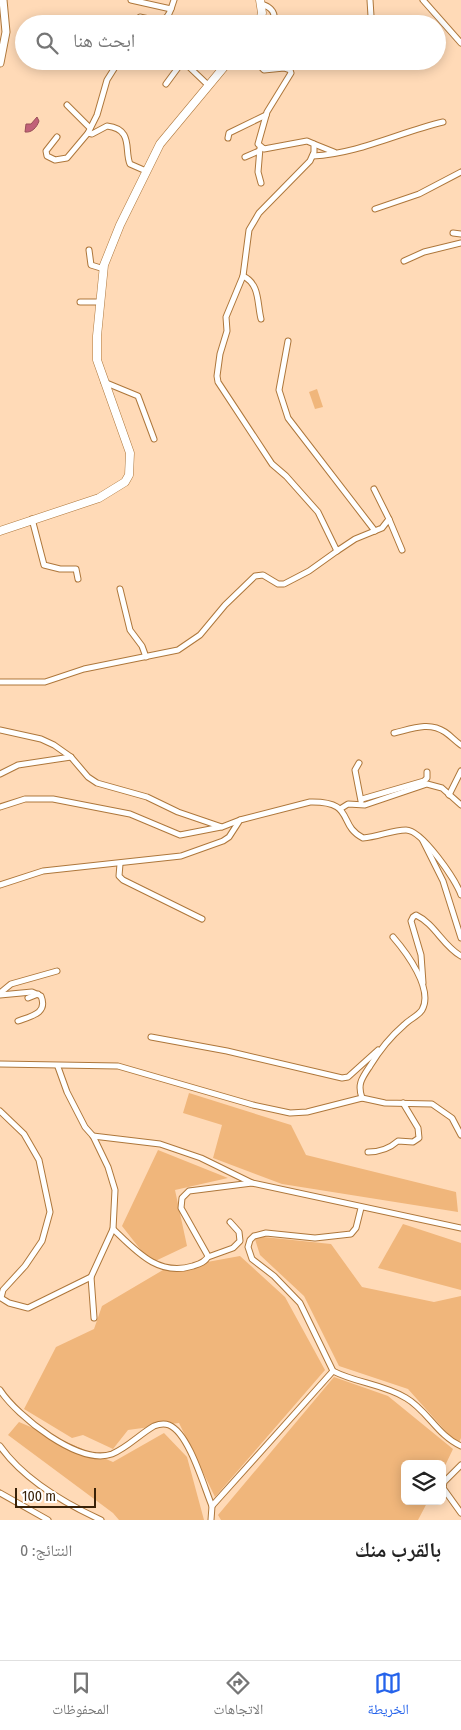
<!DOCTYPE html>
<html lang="ar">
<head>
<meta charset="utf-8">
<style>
	body { margin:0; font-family:"Fira Sans Condensed","Noto Naskh Arabic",sans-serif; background:#f6f6f6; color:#222; direction:rtl }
	.controls { position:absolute; right:15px; bottom:15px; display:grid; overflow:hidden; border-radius:8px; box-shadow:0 2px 12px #0003 }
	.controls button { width:45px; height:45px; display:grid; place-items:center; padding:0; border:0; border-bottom:1px solid #e0e0e0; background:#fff; color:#222; font:25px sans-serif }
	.scale { position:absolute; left:15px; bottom:12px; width:81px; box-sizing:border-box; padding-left:5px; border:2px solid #392209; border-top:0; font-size:14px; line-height:18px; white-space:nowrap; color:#392209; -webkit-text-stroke:4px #fff; paint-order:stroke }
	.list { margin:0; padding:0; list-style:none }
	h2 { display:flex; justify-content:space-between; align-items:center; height:65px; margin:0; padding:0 20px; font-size:21px }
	h2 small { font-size:16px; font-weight:400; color:#767676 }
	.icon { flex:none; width:28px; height:28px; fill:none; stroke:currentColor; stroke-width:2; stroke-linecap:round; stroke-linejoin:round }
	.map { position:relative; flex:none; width:461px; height:1520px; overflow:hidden; direction:ltr }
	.search { position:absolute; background:#fff; box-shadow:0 2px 12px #0003; left:15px; right:15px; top:15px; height:55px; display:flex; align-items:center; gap:12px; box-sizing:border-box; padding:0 18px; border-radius:28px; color:#767676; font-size:19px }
	.sheet { height:140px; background:#fff }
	nav { display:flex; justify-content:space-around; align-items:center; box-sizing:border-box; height:70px; border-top:1px solid #e0e0e0; background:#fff; font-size:14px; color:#767676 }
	nav a { display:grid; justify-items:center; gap:2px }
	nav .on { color:#2563eb }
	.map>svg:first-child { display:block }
</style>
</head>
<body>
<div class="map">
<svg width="461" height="1520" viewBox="0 0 461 1520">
	<rect width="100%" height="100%" fill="#ffdab7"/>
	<g fill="#f0b67b">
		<path d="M317 389 323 407 315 409 309 392Z"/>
		<path d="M189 1093 291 1125 306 1155 456 1192 458 1212 282 1184 213 1158 222 1125 183 1113Z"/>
		<path d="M158 1150 228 1178 175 1190 187 1246 151 1263 122 1226Z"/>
		<path d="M403 1224 461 1243V1290L378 1268Z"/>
		<path d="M254 1236 331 1244 362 1287 434 1302 461 1296V1438L458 1445 408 1389 339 1366 304 1296 260 1255Z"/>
		<path d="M240 1256 285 1297 325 1370 215 1497 179 1423 128 1430 113 1449 83 1435 72 1438 24 1409 56 1347 94 1329 102 1306 163 1270Z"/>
		<path d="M334 1377 388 1396 453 1449 442 1472V1464H405V1501H428L418 1520H221L218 1515Z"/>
		<path d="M19 1422 113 1462 164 1433 187 1457 204 1520H119L113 1513 8 1435Z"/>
	</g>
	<path fill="#c16179" stroke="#984e57" d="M37 117 39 121C37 127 32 133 25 132L26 124H31Z"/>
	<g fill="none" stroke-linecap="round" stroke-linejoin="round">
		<g stroke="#ae773b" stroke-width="7">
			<g id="street">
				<path d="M131 0 171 9 174 0"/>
				<path d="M370 0 371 16"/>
				<path d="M423 0 461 43"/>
				<path d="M261 4C272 7 276 13 274 24"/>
				<path d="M131 24 140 17C153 19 165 27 171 9"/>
				<path d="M119 61 107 80 97 115 88 133 92 134 107 126C134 129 124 151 130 164L146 171"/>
				<path d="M262 61V68L264 70 284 68 290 70 291 73 267 112 258 144 264 149 307 141 314 144V152L310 161 259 213 249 230 243 276 226 317 227 331 220 354 217 376 218 382 272 464 286 476 318 512 337 551 355 539 382 528 389 519 374 489"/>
				<path d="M166 84 180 65 186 64 209 86"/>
				<path d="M67 105 90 128"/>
				<path d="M57 137 46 151 47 156 55 160 67 158 88 133"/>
				<path d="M228 138 229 133 266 115"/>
				<path d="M314 144 334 152"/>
				<path d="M260 148 258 172 261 183"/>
				<path d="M313 156C358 154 400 132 443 122"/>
				<path d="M245 157 259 151"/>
				<path d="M375 209 419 194 461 172"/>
				<path d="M453 233 461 234"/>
				<path d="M89 250 91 265 104 269"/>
				<path d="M404 261 424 252 461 243"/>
				<path d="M243 276C260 284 257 303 261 319"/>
				<path d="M80 302H100"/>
				<path d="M288 341 279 390 288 418 375 531"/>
				<path d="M104 382 138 396 154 439"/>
				<path d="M32 519 44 565 60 569H76L78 579"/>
				<path d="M389 519 402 550"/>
				<path d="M120 589 130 630 142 646 146 657"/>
				<path d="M0 682H45L84 669 178 650 200 635 225 605 255 576 263 575 278 584H284L309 571 337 551"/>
				<path d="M0 730 41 739 54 745 71 757 88 777 97 783 147 797 178 812 222 827 240 820"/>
				<path d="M394 733C411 729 429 721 445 732 451 736 455 741 461 745"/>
				<path d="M359 763 355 770 361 801"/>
				<path d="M0 774 18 765 71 757"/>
				<path d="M449 795 461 771"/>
				<path d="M362 799 424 781 427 778V772"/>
				<path d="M0 807 25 799H53L130 814 180 835 221 827"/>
				<path d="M340 809 348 804 365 805 427 784 442 788 461 805"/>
				<path d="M423 841 443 881 461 938"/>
				<path d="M120 864 119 876 123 880 202 919"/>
				<path d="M0 885 43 871 181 856 223 841 229 837 240 820 310 802C356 801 337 825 363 838 378 837 392 830 406 830 422 830 456 880 461 895"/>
				<path d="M423 983 421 955 411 921 413 917 416 915C435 924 443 946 461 956"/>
				<path d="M0 993 11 984 57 971"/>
				<path d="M0 995 32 992 41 996C48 1013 32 1016 18 1021"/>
				<path d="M28 998 38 994"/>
				<path d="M151 1037 227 1051 342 1078 348 1077 378 1050"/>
				<path d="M0 1064 118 1066 253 1105 290 1113 307 1112 362 1098 385 1103 432 1104 452 1118 461 1135"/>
				<path d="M58 1067 67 1092 85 1127 93 1136 108 1167 115 1190 113 1229 91 1277 94 1318"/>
				<path d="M362 1098C357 1084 362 1078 370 1066 379 1051 390 1037 404 1025 410 1019 418 1016 422 1010 434 989 406 952 393 937"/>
				<path d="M0 1111 24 1134 39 1160 50 1212 42 1241 25 1266 3 1290 1 1298 9 1303 28 1308 91 1277"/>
				<path d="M93 1136 160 1144 201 1158 252 1183 461 1228"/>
				<path d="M368 1152C379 1152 389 1149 398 1141L413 1142 419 1138 418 1128 403 1103"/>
				<path d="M361 1208 356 1228 351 1234 315 1238 266 1233 254 1236 250 1240 248 1247 252 1259 274 1276 300 1303 333 1371C356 1383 383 1384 406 1398 427 1410 438 1436 461 1446"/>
				<path d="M113 1229C136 1251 158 1277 193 1266 199 1264 206 1262 208 1256L181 1208 182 1198 189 1191 252 1183"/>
				<path d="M208 1257 233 1248 240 1241 239 1232 230 1222"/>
				<path d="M0 1390C17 1416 79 1466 112 1454 127 1448 140 1434 154 1426 159 1424 164 1423 169 1425 189 1433 204 1487 212 1506"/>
				<path d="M0 1446C24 1480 64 1503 101 1520"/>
				<path d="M461 1465 444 1482 443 1488 461 1513"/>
				<path d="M0 1493 48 1520"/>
				<path d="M211 1520 212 1506 333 1371"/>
			</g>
		</g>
		<g stroke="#ae773b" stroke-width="9">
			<path id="secondary" d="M0 63 6 32 3 0"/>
		</g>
		<g stroke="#ae773b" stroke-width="9">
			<g id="primary">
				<path d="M259 24 262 13 260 0"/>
				<path d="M0 531 99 498 125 482 129 475 130 453 97 360V336L104 265 120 225 160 144 229 61"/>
			</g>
		</g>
		<use href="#street" stroke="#fff" stroke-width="5"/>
		<use href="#secondary" stroke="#fff" stroke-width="7"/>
		<use href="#primary" stroke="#fff" stroke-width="8"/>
	</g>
</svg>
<div class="controls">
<button><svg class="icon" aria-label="layers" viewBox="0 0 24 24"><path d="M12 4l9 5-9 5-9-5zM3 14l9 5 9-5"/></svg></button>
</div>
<div class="scale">100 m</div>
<div class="search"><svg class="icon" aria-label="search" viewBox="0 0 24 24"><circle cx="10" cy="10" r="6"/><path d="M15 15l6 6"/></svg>ابحث هنا</div>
</div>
<section class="sheet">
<h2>بالقرب منك<small>النتائج: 0</small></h2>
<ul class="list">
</ul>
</section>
<nav>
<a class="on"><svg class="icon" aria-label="map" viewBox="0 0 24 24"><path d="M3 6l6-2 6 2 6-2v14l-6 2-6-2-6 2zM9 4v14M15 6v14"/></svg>الخريطة</a>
<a><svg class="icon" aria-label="directions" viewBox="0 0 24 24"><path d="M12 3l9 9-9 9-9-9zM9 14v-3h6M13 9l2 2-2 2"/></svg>الاتجاهات</a>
<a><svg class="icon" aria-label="saved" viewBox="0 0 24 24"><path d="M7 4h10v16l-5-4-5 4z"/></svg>المحفوظات</a>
</nav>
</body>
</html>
